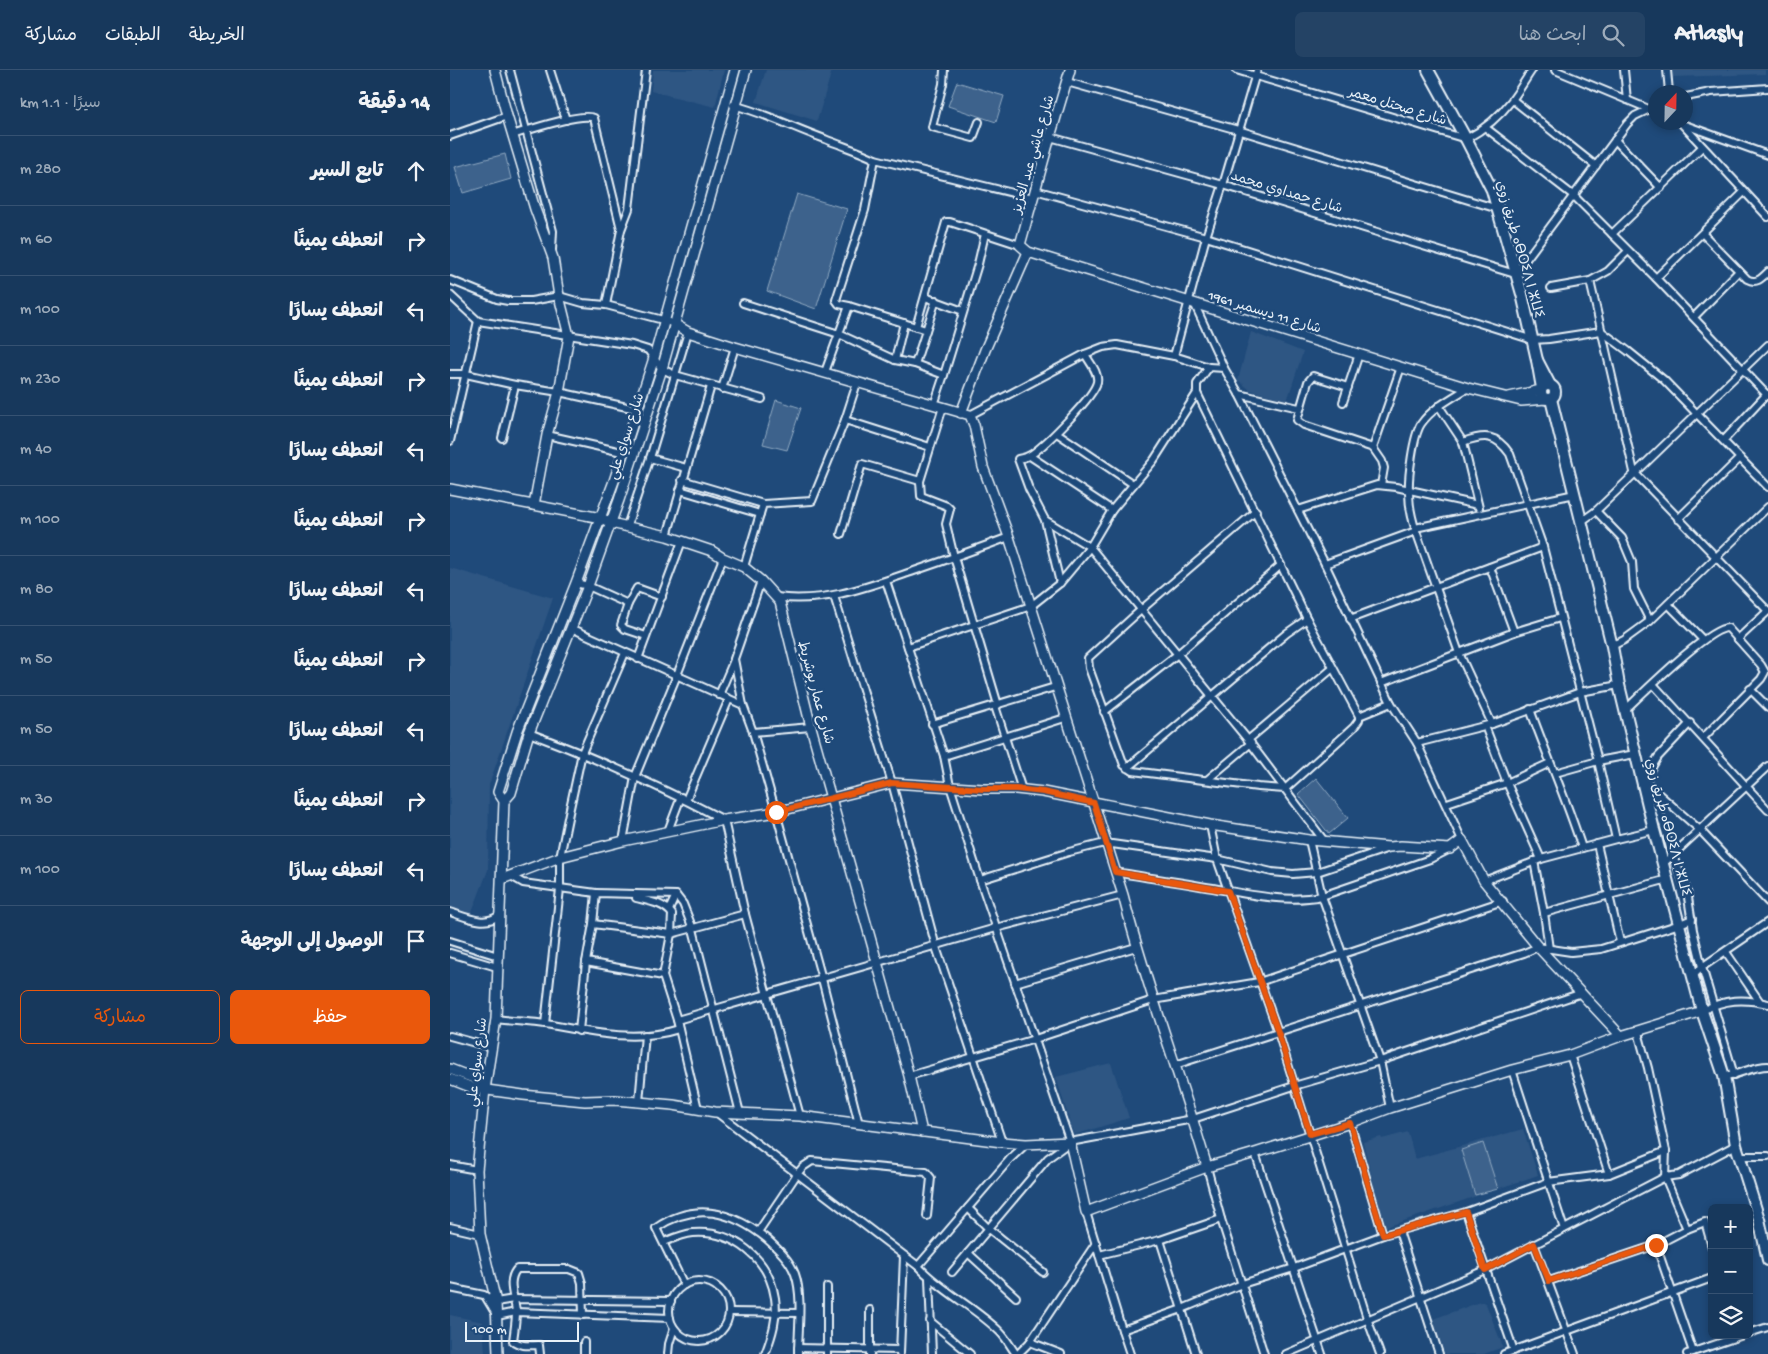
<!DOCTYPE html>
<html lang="ar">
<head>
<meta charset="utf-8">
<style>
	body { margin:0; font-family:"Gochi Hand","Playpen Sans Arabic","Noto Sans Tifinagh",sans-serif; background:#244365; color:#f1f3f6; direction:rtl }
	.controls { position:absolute; right:15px; bottom:15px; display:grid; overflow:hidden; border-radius:8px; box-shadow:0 2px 8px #0003 }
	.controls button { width:45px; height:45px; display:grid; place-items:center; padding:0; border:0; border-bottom:1px solid #365272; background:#17385c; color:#f1f3f6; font:25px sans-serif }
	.compass { position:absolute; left:1198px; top:15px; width:45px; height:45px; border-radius:50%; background:#17385c; box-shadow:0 2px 8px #0003; rotate:22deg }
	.scale { position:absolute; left:15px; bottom:12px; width:114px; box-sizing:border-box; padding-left:5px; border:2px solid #e8f1f8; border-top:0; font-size:14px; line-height:18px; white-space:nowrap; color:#e8f1f8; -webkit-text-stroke:4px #1f4a7a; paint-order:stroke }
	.stop { position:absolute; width:15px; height:15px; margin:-11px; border:4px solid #ea580c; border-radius:50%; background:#fff }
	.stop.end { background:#ea580c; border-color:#fff; box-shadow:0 1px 5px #0008 }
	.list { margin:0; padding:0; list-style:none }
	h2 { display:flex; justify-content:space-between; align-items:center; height:65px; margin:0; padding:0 20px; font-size:21px }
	h2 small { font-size:16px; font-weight:400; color:#9eacbb }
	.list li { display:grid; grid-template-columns:32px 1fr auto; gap:15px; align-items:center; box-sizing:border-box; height:70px; padding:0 20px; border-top:1px solid #365272 }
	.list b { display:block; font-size:19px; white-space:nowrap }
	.list em { font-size:16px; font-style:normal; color:#9eacbb }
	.actions { display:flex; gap:10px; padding:15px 20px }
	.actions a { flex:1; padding:11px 0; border:1px solid #ea580c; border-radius:8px; text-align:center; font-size:18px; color:#ea580c }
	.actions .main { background:#ea580c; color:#fff }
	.icon { flex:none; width:28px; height:28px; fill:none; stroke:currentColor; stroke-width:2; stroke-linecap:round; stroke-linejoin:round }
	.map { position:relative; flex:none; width:1318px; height:1284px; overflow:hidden; direction:ltr }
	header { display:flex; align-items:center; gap:30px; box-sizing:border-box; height:70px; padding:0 25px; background:#17385c; border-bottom:1px solid #365272 }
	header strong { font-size:24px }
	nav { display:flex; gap:28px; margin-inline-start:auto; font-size:18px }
	.search { width:350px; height:45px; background:#244365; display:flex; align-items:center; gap:12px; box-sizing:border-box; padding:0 18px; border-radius:8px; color:#9eacbb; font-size:19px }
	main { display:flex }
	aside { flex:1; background:#17385c }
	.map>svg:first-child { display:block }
</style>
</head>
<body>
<header>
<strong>Atlasly</strong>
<div class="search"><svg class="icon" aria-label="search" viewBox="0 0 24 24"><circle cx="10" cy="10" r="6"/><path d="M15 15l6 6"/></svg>ابحث هنا</div>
<nav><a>الخريطة</a><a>الطبقات</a><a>مشاركة</a></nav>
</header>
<main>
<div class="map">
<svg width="1318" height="1284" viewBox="0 0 1318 1284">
	<rect width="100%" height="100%" fill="#1f4a7a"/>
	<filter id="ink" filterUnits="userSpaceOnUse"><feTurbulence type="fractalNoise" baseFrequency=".02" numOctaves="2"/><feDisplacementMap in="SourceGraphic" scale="10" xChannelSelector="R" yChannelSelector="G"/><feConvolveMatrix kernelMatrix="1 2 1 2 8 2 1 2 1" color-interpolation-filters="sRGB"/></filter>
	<g filter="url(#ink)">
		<g fill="#2e5683">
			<path d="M203 0H274L265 37 201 21Z"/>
			<path d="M316 0H382L367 51 306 32Z"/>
			<path d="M1223 0H1315V4L1223 7Z"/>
			<path d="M801 262 853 282 837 331 800 320 788 310Z"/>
			<path d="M0 498 103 528 39 715 38 800 21 845 0 839Z"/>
			<path d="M661 993 679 1048 624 1065 606 1007Z"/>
			<path d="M1073 1059 1088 1105 936 1157 926 1125 913 1072 931 1067 932 1069 958 1062 965 1089Z"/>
			<path d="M1030 1232H1033L1036 1234 1053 1277 1034 1284H995L983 1249Z"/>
			<path d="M0 1245 33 1252 35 1284H0Z"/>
		</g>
		<g fill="#3c628c" stroke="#92aac2">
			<path d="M507 12 554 26 546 52 498 36Z"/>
			<path d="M55 84 61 109 13 123 5 97Z"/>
			<path d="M347 124 397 139 366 239 317 221Z"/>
			<path d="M326 330 351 338 337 380 313 374Z"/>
			<path d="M866 708 898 748 879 764 848 724Z"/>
			<path d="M1033 1073 1048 1119 1025 1125 1011 1080Z"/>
		</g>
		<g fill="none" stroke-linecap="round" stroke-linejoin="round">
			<g stroke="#e8f1f8" stroke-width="10">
				<g id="street">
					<path d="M60 0 103 161 102 180"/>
					<path d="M100 0 116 50"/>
					<path d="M494 0 493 14 482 57 523 68 529 52"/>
					<path d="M786 0 1016 69C1035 59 1049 47 1062 30 1069 21 1075 10 1082 0"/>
					<path d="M1105 0 1206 42"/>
					<path d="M1174 0 1177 30"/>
					<path d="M1217 0 1219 22"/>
					<path d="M617 12 788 60 1048 139"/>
					<path d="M1236 27 1261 22 1318 18"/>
					<path d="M1063 30 1146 96"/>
					<path d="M283 35C315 43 344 58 375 69 392 76 409 81 425 89L583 128"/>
					<path d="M1232 54 1318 147"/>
					<path d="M1235 55 1318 85"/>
					<path d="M1036 58 1124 126 1206 208 1318 326"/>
					<path d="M62 65C78 60 132 42 144 48L171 159"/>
					<path d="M0 66 57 46"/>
					<path d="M600 67 773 115 1065 204 1177 54 1185 46 1206 36"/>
					<path d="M1165 70 1211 118"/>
					<path d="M585 120 756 167 1083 270 1099 269 1151 261 1178 281 1214 310 1318 417"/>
					<path d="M1162 164 1252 77"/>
					<path d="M1253 164 1297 209C1306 214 1311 209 1318 202"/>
					<path d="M1206 208 1294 122"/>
					<path d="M0 210 47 229 58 231H81L109 226 133 233 156 235 213 250 224 254"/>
					<path d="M1140 211 1184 402 1318 541"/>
					<path d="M1101 218 1140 211 1158 201 1178 181"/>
					<path d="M0 225 28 251 182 275 198 280 212 299 225 305 312 329"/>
					<path d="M475 227 513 241"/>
					<path d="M293 233 389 264 445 290 465 294 494 305 528 194 535 164"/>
					<path d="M744 233 774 298 789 324 875 494 941 633 967 673 1012 770"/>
					<path d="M156 235 171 160 179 139 196 0"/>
					<path d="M399 236 389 234 386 230 415 140 425 89"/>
					<path d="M1244 247 1289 201"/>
					<path d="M466 257 496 152H500L570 175"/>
					<path d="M635 284C639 292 649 302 647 312 644 327 596 374 582 384 578 387 573 388 568 389L579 419 595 450 640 477 798 670 875 772"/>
					<path d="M724 286 756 167 773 115 807 0"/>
					<path d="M445 290 454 253"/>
					<path d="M465 294 486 230"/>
					<path d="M375 302 399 236 476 260"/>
					<path d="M0 304H16L65 315 109 322 186 339"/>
					<path d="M898 317 863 306 858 312 847 350 854 355 923 378 932 391 934 398 931 415"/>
					<path d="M1018 318C1002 328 982 338 971 354 963 366 958 408 959 423 959 435 962 449 966 461L1009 583 1042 654"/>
					<path d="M272 319 285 277"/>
					<path d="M747 323 857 549 909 646"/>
					<path d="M789 324 849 338"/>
					<path d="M893 332 909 284"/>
					<path d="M484 335 494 305"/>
					<path d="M989 336 1013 372 1029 438"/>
					<path d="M520 345 635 284 653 277 667 275 724 286 759 297"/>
					<path d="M395 350 480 377"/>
					<path d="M607 363 683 414"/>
					<path d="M97 365 172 382"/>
					<path d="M52 368 65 315"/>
					<path d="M1274 370 1317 324"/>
					<path d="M0 371 28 251"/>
					<path d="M1013 372C1035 364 1046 364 1060 384L1093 477 1148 691 1166 769"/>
					<path d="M923 378 951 297"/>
					<path d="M580 386 662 440"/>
					<path d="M200 388 236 398"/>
					<path d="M232 410 313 434"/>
					<path d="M470 411 471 426 497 436 500 439 496 454 504 487 548 635"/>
					<path d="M230 420 310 444"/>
					<path d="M848 440 927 415 946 417 1028 435"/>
					<path d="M806 441 692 539 638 588 639 598 674 695 683 701 808 717 835 719 904 657 909 650V646L941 633"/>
					<path d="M1146 441 1172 468 1182 492 1184 519 1200 551"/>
					<path d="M1228 449 1290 388"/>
					<path d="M595 450 610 513"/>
					<path d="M1132 451 1146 441 1318 275"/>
					<path d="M177 456 200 388 238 262"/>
					<path d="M965 458 1125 424"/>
					<path d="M391 464 412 394 470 411 493 337"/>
					<path d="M217 466 261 316"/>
					<path d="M875 494 966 461"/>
					<path d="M294 497 313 434 362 431 395 350 407 313"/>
					<path d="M1040 497 1064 562"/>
					<path d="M311 511 284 589 293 635 303 662 326 742 372 909 409 1054"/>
					<path d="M436 511 494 686 500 716 530 810 620 1072"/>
					<path d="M126 513 138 516 178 534 171 555 175 559 196 566"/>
					<path d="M384 526 442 713 486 877 552 1072"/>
					<path d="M326 527C374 534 420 516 464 501 496 490 527 479 559 467"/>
					<path d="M178 534 187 518 212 527"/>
					<path d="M1218 534 1253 570"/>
					<path d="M900 549 1093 477"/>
					<path d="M121 558 293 635"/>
					<path d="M1288 569 1318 541"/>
					<path d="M1162 576 1174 570 1200 551 1318 437"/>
					<path d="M458 577 581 536 610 513 640 477 662 440 704 390 747 323V314L759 297 774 298"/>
					<path d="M188 589 232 471"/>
					<path d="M931 613 1064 562 1110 548"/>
					<path d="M1203 614 1318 740"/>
					<path d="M1300 619 1318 637"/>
					<path d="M269 625 284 590"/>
					<path d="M545 636 572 720"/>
					<path d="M1080 639C1097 686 1117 731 1132 778"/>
					<path d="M1175 640C1192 624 1259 557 1278 558L1311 595 1315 602 1311 609 1253 668"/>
					<path d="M654 642 729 583 831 495"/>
					<path d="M482 654 605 617"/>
					<path d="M1035 656 1057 713 1091 789"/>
					<path d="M303 662 361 657"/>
					<path d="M79 663C146 688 211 717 274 750L295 844 350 1046"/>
					<path d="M798 670 883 598"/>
					<path d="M967 673 1042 654 1130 622 1169 615"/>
					<path d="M494 686 615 648"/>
					<path d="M677 698 837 563 857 549"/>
					<path d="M1105 703 1148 691 1185 684"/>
					<path d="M1194 707 1203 719 1250 760 1318 832"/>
					<path d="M1195 709 1208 687 1240 653"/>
					<path d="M757 710 801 673"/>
					<path d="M1203 719 1222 785 1231 804 1237 821 1243 860 1252 897 1284 1005"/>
					<path d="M236 730 279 629"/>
					<path d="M997 733 1057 713 1100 693"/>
					<path d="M760 755 767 789 828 962 917 1248 930 1284"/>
					<path d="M218 761 231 727"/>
					<path d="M859 770 872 826 930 991 940 1038"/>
					<path d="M173 771 185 707 227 605 273 488"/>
					<path d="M1147 774 1170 872"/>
					<path d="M1084 791 1094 843 1099 879"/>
					<path d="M1214 793 1318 696"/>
					<path d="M665 802C700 808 734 813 768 819 803 825 837 833 872 826L980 789 1000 779"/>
					<path d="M61 806 73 813 146 823"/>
					<path d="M530 810 619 782 655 773 767 789 822 802 843 804 867 802 939 778"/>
					<path d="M1034 811 1091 789 1166 769 1204 760"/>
					<path d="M186 828C198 831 214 833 222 844L221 864 213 906 227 950 248 1039"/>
					<path d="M219 840 226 825"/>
					<path d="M0 842C16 847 36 857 49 845"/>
					<path d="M1094 843 1218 809"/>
					<path d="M143 854 221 864 295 844"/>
					<path d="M0 871 48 886"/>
					<path d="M1276 882 1310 932"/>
					<path d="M0 883 47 897"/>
					<path d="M136 892 213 906"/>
					<path d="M1243 906 1252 897 1318 852"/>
					<path d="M565 913 686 877"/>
					<path d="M1252 941C1275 929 1293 928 1318 934"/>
					<path d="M46 949C62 951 79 952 96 954 140 962 185 973 229 959"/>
					<path d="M227 950 546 858 673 825"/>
					<path d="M95 954 110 819V787L120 738 132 683 175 583"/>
					<path d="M129 961 136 892 143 854 146 823 226 825 233 834 243 859 290 1043"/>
					<path d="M1188 962 1198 998 1216 1081 1215 1107 1237 1159"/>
					<path d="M0 966 40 977"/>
					<path d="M1120 985 1159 1104"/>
					<path d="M725 995 1074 883 1088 877 1121 882 1151 879 1230 854 1242 849"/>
					<path d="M1062 1000 1114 1159"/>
					<path d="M459 1006 585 969 703 930 809 912 1053 831"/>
					<path d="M1274 1006C1290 1005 1302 996 1318 996"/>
					<path d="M189 1032 195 965"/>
					<path d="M266 1042 468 1196C492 1222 525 1237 550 1262 556 1268 561 1277 566 1284"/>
					<path d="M900 1053 933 1165"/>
					<path d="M805 1083 872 1284"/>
					<path d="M1289 1086H1318"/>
					<path d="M0 1095 27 1100"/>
					<path d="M757 1097 771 1149 814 1284"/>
					<path d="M518 1138 538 1158 593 1202"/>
					<path d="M636 1142 672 1260 680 1284"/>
					<path d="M1016 1142 1064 1281"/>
					<path d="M0 1157 30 1164"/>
					<path d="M949 1161 989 1284"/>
					<path d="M308 1162 347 1104 353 1097 362 1091 476 1102 481 1108 477 1146"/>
					<path d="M710 1170 746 1284"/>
					<path d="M214 1172C224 1168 233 1164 243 1163 283 1160 319 1188 325 1228 328 1247 322 1266 315 1284"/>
					<path d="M1084 1174 1125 1284"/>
					<path d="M1206 1175 1243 1282"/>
					<path d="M518 1183 566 1227"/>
					<path d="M649 1185 710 1170 771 1149"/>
					<path d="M468 1196 560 1089 576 1074"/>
					<path d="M502 1202 598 1088 620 1072 743 1049 844 1016 930 991 1132 923"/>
					<path d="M479 1208 482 1284"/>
					<circle cx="249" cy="1241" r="30"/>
					<path d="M1099 1211 1206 1175 1237 1159 1255 1152 1262 1177"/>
					<path d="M234 1215 206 1158C245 1131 282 1141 317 1169 328 1179 340 1190 345 1204 353 1226 348 1261 348 1284"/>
					<path d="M0 1218 34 1225 46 1232 64 1229 221 1231"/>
					<path d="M35 1226 47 1246 66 1242 220 1248"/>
					<path d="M280 1242 349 1243"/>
					<path d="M480 1251 520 1284"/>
					<path d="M672 1260 732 1239 792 1214 844 1198 933 1165 1016 1142 1098 1112 1159 1104 1216 1081"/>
					<path d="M1299 1263 1318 1257"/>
					<path d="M348 1278 450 1280"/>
					<path d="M450 1283 454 1186"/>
					<path d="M90 1284 89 1275C80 1275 72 1277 63 1271 64 1262 66 1252 66 1242 65 1228 56 1211 67 1199H119L129 1203 132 1213 133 1245"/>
					<path d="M134 1284V1272"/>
					<path d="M218 1284 219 1274 224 1258"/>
					<path d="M377 1284V1217"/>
					<path d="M420 1284V1240"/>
					<path d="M568 1284 580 1272"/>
					<path d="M611 1284 580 1272 646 1173"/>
					<path d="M836 1284 1035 1200 1215 1107 1229 1105 1286 1075"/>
					<path d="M1054 1284 1262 1208"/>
					<path d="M1237 1284 1293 1265"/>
				</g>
			</g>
			<g stroke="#e8f1f8" stroke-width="12">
				<g id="secondary">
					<path d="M45 0 57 46 85 139 103 188 109 226 119 266 109 322 97 365 84 435"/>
					<path d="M620 0 600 67 570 175 578 182 1018 318 1071 331 1096 329"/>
					<path d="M224 254 238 262 285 277 520 345 524 355 533 397 559 467 673 825C696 917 731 1006 757 1097"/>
					<path d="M1059 327 1091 320"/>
					<path d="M511 343 535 280 578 182"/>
					<path d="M0 419 151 448 161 453 217 466 262 481 273 488 294 497 311 511 330 532 361 657 459 1006 472 1062"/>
					<path d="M54 731 61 723 79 663 138 516 169 430 212 299 296 0"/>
					<path d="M52 809 110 787 173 771 274 750 326 742 442 713 533 719H566L593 722 760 755 859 770 939 777 951 776 1000 779 1012 770 1034 811 1088 877 1171 966"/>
					<path d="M0 999 26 1009 35 1019"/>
					<path d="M0 1009 23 1018 73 1025 135 1031 165 1030 223 1035 265 1042 350 1046 552 1072 576 1074 620 1072 636 1142 757 1097 805 1083 900 1053 940 1038 1062 1000 1120 985 1171 966 1252 941"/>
					<path d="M48 1284 46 1232 30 1164 27 1100 35 1019 46 949 54 731 48 722 67 662 126 513 164 411 204 288 285 0"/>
				</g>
			</g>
			<g stroke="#e8f1f8" stroke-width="14">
				<g id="primary">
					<path d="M978 0 1016 69 1042 120 1072 224 1087 290"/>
					<circle cx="1098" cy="322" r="7"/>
					<path d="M1092 318 1087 290 1100 315"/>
					<path d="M1101 329 1162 576 1169 615 1204 760 1252 941 1274 1006 1286 1075 1309 1149 1318 1190"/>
				</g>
			</g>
			<use href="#street" stroke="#1f4a7a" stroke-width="6"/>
			<use href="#secondary" stroke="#1f4a7a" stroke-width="9"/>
			<use href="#primary" stroke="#1f4a7a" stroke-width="10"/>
		</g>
	</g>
	<g fill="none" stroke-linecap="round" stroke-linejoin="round" filter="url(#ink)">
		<path stroke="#ea580c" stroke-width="6" d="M326 742 442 713 533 719H566L593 722 644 733 665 802 778 821 828 962 860 1064 900 1053 933 1165 1016 1142 1035 1200 1084 1174 1099 1211 1206 1175"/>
	</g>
	<g text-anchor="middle" stroke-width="5" stroke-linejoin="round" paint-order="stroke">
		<g font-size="14" fill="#e8f1f8" stroke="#1f4a7a">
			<text transform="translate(948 35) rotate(17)" y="5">شارع صحتل معمر</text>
			<text transform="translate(582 84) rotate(-74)" y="5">شارع عاشي عبد العزيز</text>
			<text transform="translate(837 121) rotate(17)" y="5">شارع حمداوي محمد</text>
			<text transform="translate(1071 179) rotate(74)" y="5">طريق زوي ⴰⴱⵔⵉⴷ ⵏ ⵣⵡⵉ</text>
			<text transform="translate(815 241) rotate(17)" y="5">شارع 11 ديسمبر 1961</text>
			<text transform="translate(175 366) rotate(-72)" y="5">شارع سواي علي</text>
			<text transform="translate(367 622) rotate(75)" y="5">شارع عمار بوشريط</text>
			<text transform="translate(1219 757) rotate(75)" y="5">طريق زوي ⴰⴱⵔⵉⴷ ⵏ ⵣⵡⵉ</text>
			<text transform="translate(26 992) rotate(-83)" y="5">شارع سواي علي</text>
		</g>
	</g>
</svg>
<div class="controls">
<button>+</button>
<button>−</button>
<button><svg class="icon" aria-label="layers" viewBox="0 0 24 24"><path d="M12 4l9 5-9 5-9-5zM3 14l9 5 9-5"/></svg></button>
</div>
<svg class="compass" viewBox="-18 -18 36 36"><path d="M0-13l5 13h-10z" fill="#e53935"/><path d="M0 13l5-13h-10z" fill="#9eacbb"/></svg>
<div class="scale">100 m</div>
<div class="stop" style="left:326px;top:742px"></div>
<div class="stop end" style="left:1206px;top:1175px"></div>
</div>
<aside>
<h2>14 دقيقة<small>سيرًا · 1.1 km</small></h2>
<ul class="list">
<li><svg class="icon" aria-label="ahead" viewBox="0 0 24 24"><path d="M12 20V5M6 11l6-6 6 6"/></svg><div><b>تابع السير</b></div><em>280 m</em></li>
<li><svg class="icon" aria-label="right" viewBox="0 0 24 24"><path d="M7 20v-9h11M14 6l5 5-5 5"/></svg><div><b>انعطف يمينًا</b></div><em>60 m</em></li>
<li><svg class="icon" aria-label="left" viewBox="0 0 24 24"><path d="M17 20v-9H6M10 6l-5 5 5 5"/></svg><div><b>انعطف يسارًا</b></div><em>100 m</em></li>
<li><svg class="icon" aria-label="right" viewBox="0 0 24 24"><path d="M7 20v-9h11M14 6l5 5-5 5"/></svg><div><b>انعطف يمينًا</b></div><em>230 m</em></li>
<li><svg class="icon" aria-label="left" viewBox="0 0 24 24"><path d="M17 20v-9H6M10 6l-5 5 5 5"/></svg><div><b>انعطف يسارًا</b></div><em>40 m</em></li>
<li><svg class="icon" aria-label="right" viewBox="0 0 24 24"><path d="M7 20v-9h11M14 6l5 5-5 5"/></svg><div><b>انعطف يمينًا</b></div><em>100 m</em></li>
<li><svg class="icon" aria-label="left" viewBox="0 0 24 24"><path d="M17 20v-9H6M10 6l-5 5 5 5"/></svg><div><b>انعطف يسارًا</b></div><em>80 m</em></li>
<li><svg class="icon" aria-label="right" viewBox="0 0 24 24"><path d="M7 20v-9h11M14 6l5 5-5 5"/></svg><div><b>انعطف يمينًا</b></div><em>50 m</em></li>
<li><svg class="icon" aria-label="left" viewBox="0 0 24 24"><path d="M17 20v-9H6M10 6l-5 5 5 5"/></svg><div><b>انعطف يسارًا</b></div><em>50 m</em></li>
<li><svg class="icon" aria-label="right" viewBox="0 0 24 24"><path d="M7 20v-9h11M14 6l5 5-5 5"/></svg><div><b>انعطف يمينًا</b></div><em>30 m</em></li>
<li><svg class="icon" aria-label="left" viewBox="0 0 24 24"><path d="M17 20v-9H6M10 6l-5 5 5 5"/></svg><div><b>انعطف يسارًا</b></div><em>100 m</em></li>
<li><svg class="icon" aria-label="arrive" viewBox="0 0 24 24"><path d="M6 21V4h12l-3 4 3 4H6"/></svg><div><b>الوصول إلى الوجهة</b></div></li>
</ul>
<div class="actions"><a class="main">حفظ</a><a>مشاركة</a></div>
</aside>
</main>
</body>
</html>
